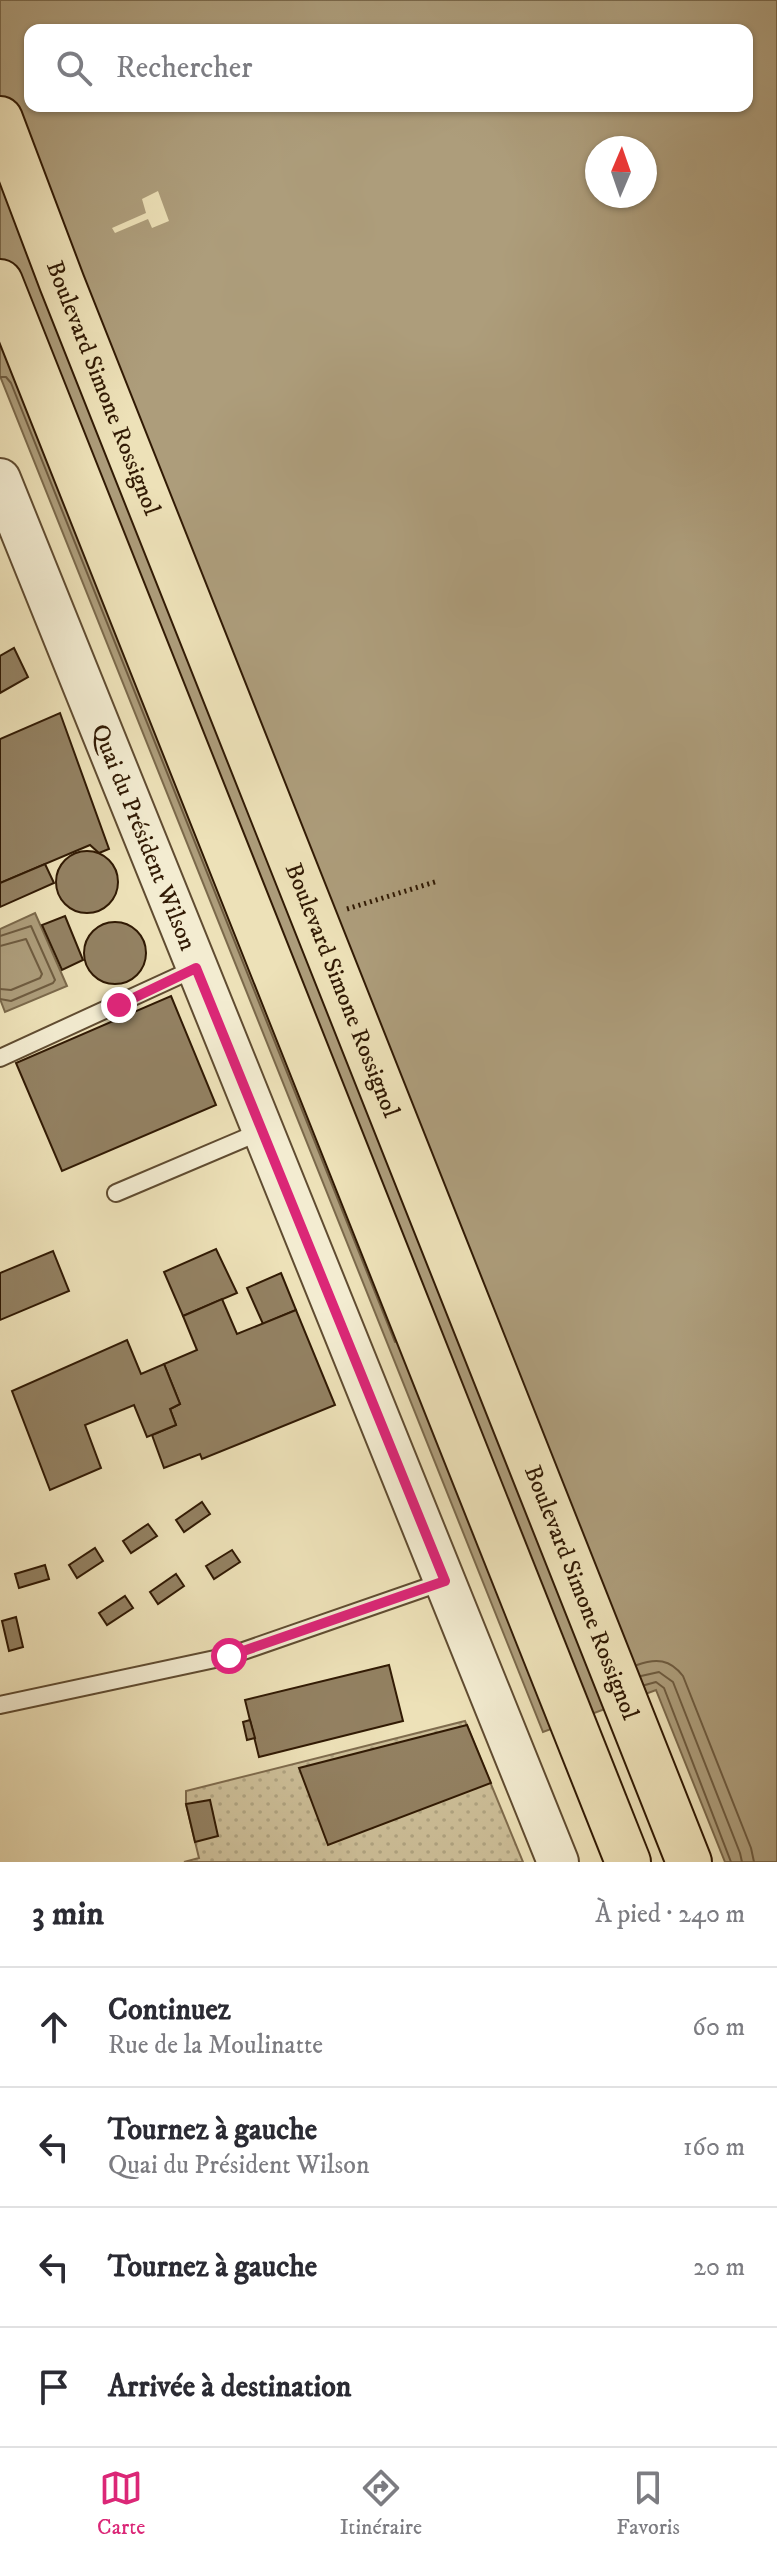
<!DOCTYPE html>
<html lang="fr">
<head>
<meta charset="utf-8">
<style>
	body { margin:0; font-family:"IM FELL DW Pica",serif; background:#f7f7f7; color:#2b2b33 }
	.compass { position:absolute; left:585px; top:136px; width:72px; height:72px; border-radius:50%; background:#fff; box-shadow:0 2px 6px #0004; rotate:2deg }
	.stop { position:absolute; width:24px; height:24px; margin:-18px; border:6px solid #db2777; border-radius:50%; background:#fff }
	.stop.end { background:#db2777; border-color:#fff; box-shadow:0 2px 8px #0008 }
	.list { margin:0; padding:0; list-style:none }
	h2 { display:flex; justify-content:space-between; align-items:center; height:104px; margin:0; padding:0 32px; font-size:34px }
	h2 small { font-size:26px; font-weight:400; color:#7c7c81 }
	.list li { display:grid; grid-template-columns:52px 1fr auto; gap:24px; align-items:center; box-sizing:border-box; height:120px; padding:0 32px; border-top:2px solid #e1e1e2 }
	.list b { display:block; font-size:30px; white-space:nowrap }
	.list p { margin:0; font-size:26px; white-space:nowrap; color:#7c7c81 }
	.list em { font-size:26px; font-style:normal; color:#7c7c81 }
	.icon { flex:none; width:44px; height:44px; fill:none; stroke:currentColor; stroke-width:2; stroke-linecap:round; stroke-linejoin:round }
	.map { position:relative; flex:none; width:777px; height:1862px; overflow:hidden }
	.search { position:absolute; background:#fff; box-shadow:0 2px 6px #0004; left:24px; right:24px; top:24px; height:88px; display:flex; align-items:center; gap:20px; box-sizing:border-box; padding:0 28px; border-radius:16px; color:#7c7c81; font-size:30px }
	.sheet { height:584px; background:#fff }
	nav { display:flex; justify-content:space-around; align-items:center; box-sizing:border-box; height:112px; border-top:2px solid #e1e1e2; background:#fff; font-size:22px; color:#7c7c81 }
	nav a { display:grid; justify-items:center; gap:4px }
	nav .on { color:#db2777 }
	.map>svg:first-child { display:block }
</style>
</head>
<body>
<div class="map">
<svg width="777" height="1862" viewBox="0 0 777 1862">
	<defs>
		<pattern id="grass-dots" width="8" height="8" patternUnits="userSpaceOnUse" patternTransform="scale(2)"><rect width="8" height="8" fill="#cdbf99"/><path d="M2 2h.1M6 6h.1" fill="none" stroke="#b0a482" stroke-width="1.8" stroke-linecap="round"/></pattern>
	</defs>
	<rect width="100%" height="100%" fill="#ede1b8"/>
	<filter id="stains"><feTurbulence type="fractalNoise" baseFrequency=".0025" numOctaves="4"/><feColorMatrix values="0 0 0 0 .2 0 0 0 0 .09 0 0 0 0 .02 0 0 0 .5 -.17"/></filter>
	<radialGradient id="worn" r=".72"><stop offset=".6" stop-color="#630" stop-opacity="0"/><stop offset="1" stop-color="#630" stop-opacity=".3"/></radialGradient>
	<path fill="url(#grass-dots)" stroke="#7f6c4e" stroke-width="2" d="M465 1721 523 1862H184L199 1858 186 1804V1791Z"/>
	<g fill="#ad9d7b" stroke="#7b694b" stroke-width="2" fill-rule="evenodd">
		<path d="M0 0H777V1862H725L656 1690 543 1732 0 376ZM30 30H747V106H30ZM597 148H645V196H597Z"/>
		<path d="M35 913 67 986 5 1012 0 999V929Z"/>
	</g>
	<path fill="#ede1b8" d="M158 191 169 221 152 228 148 219 115 233 112 228 146 213 142 199Z"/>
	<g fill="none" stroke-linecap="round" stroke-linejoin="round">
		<g stroke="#6f5c40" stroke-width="2">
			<path d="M0 377H6L11 383 395 1342"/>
			<path d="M0 936 31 926 55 980 53 983 11 1001 0 999"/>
			<path d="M0 946 26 939 42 974 40 978 11 990 0 989"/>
			<path d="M637 1665C656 1658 670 1659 683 1676L751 1848 754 1862"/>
			<path d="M641 1676 659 1672 673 1682 740 1853 742 1862"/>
			<path d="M645 1685 656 1682 664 1688 731 1862"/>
		</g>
	</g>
	<g fill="#938162" stroke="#311a04" stroke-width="2">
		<path d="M14 648 28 677 0 693V656Z"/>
		<path d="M60 713 109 849 99 853 90 845 0 883V739Z"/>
		<circle cx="87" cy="882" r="31"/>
		<path d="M45 864 54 883 0 907V883Z"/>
		<path d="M65 916 83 960 62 970 42 925Z"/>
		<circle cx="115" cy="953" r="31"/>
		<path d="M171 996 216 1105 62 1171 16 1063Z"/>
		<path d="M216 1249 237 1293 183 1316 164 1272Z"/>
		<path d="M53 1251 69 1291 0 1320V1273Z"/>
		<path d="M281 1273 296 1310 263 1324 247 1288Z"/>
		<path d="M222 1299 237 1334 296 1310 335 1405 202 1459 200 1454 164 1468 152 1435 176 1425 170 1409 180 1404 164 1364 197 1350 183 1316Z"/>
		<path d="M127 1340 141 1374 164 1364 180 1404 170 1409 176 1425 147 1437 134 1405 85 1425 101 1468 50 1490 12 1391Z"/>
		<path d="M202 1502 210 1514 184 1532 176 1520Z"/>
		<path d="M148 1524 157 1536 131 1553 123 1541Z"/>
		<path d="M95 1548 103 1561 77 1578 69 1565Z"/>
		<path d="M232 1550 240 1562 214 1579 206 1566Z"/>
		<path d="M45 1565 49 1579 19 1588 15 1574Z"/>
		<path d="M176 1574 184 1586 158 1604 150 1592Z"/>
		<path d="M125 1596 133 1608 107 1625 99 1613Z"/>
		<path d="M16 1617 23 1647 9 1651 2 1621Z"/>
		<path d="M389 1665 403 1721 259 1757 245 1700Z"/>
		<path d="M250 1720 255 1738 247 1740 243 1722Z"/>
		<path d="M467 1725 491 1783 328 1845 299 1768Z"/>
		<path d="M210 1800 218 1836 195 1842 186 1804Z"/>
	</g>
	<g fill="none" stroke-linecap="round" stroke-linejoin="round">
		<g stroke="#604c31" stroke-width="20">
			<g id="service">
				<path d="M0 1058 196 968"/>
				<path d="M116 1193 262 1131"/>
				<path d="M0 1705 229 1656 445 1581"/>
			</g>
		</g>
		<g stroke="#604c31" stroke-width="44">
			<g id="tertiary">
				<path id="s1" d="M0 479 558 1862"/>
			</g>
		</g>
		<g stroke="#311a04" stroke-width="48">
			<g id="primary">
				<path id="s2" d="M0 119 62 283 689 1862"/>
				<path d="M0 282 628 1862"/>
			</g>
		</g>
		<path stroke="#311a04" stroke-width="5" stroke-dasharray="2 4" stroke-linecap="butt" d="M347 909 438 881"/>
		<use href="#service" stroke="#f3ecd1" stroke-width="16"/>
		<use href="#tertiary" stroke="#f3ecd1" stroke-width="40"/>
		<use href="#primary" stroke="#ede1b8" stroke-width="44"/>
	</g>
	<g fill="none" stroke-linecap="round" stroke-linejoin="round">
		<path stroke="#db2777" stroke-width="10" d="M119 1005 196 968 445 1581 229 1656"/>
	</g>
	<g text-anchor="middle" stroke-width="7" stroke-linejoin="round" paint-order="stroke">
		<g font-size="24" fill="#311a04" stroke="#f3ecd1">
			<text dy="8" stroke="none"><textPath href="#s2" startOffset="288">Boulevard Simone Rossignol</textPath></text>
			<text dy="8" stroke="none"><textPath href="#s1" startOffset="386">Quai du Président Wilson</textPath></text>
			<text dy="8" stroke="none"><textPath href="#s2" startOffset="936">Boulevard Simone Rossignol</textPath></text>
			<text dy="8" stroke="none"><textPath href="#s2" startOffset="1584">Boulevard Simone Rossignol</textPath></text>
		</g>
	</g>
	<rect width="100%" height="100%" filter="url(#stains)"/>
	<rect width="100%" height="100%" fill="url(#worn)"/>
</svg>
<svg class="compass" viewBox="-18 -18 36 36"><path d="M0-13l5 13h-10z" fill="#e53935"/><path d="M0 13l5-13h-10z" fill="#7c7c81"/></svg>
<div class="stop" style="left:229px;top:1656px"></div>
<div class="stop end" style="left:119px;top:1005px"></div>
<div class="search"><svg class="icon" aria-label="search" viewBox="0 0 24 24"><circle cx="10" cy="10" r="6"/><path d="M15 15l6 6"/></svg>Rechercher</div>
</div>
<section class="sheet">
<h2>3 min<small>À pied · 240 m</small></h2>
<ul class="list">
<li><svg class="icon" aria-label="ahead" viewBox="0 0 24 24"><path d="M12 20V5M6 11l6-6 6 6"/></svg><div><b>Continuez</b><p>Rue de la Moulinatte</p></div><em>60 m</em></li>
<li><svg class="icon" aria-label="left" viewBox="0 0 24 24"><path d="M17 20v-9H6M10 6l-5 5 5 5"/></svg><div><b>Tournez à gauche</b><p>Quai du Président Wilson</p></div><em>160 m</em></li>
<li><svg class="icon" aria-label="left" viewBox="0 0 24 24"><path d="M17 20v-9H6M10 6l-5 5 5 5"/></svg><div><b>Tournez à gauche</b></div><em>20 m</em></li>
<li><svg class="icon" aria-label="arrive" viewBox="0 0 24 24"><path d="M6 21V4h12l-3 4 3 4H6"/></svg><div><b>Arrivée à destination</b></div></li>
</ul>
</section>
<nav>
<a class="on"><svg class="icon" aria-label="map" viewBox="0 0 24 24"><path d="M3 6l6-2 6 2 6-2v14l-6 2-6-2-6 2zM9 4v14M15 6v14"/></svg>Carte</a>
<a><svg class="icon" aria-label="directions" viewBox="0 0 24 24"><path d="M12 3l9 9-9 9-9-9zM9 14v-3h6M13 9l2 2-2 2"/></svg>Itinéraire</a>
<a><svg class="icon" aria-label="saved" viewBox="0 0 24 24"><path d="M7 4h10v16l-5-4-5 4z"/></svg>Favoris</a>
</nav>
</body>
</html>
